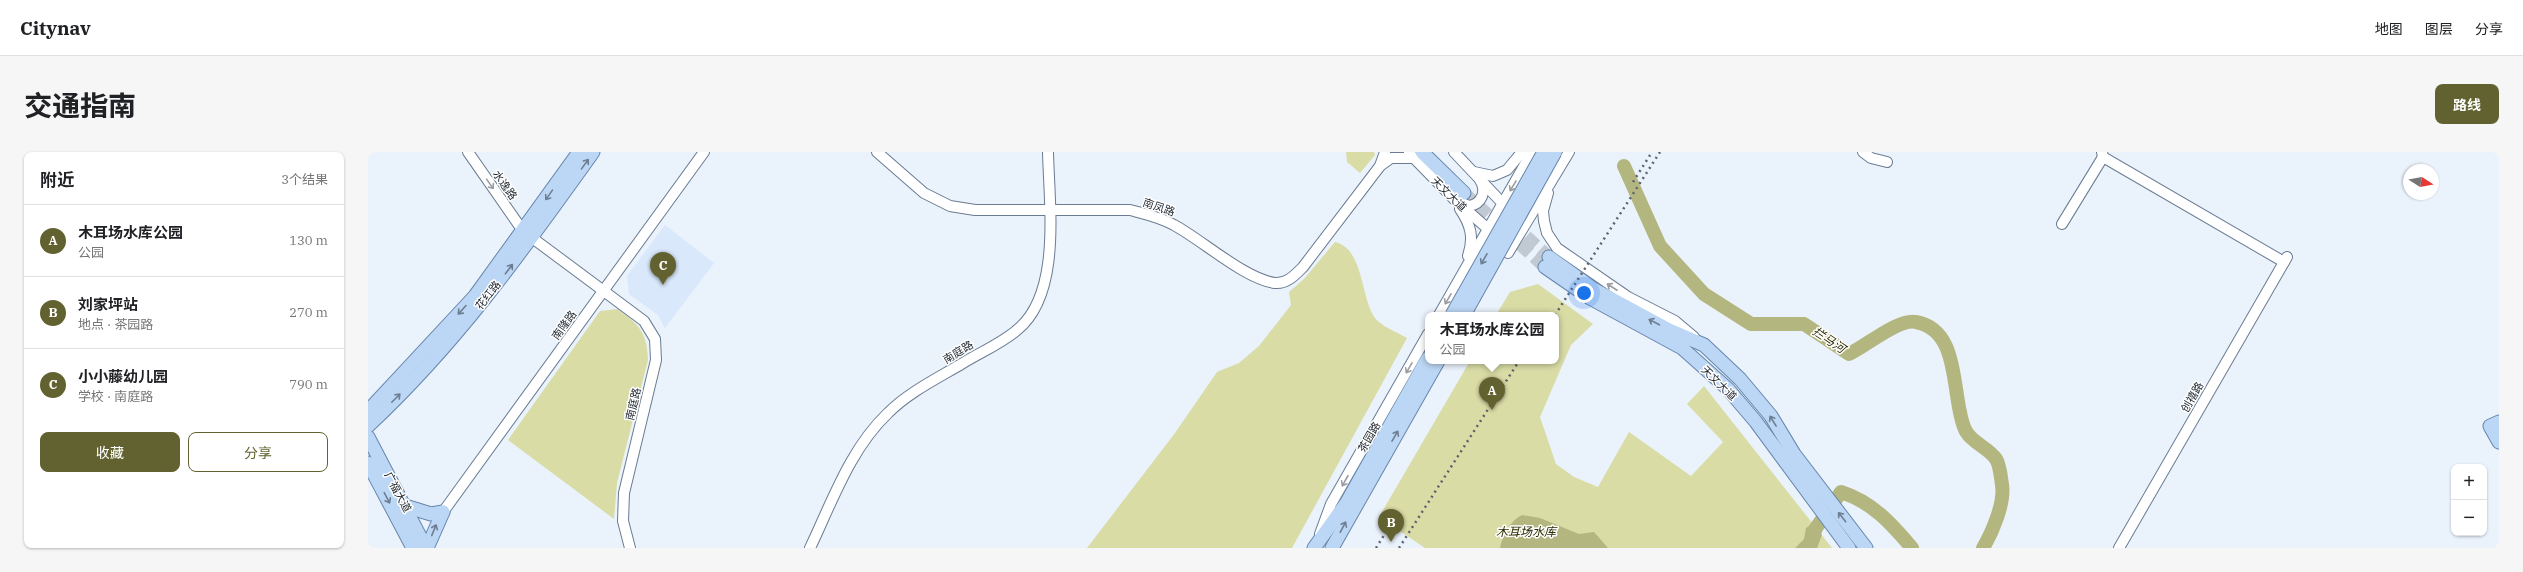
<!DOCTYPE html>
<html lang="zh">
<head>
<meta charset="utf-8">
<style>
	body { margin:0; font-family:"IBM Plex Serif","Noto Sans SC",serif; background:#f6f6f6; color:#202124 }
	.controls { position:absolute; right:12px; bottom:12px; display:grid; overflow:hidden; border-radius:8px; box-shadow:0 1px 3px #0004 }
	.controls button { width:36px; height:36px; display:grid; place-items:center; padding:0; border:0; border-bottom:1px solid #e0e0e0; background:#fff; color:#202124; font:20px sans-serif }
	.compass { position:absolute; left:2035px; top:12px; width:36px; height:36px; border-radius:50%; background:#fff; box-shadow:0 1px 3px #0004; rotate:101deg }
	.you { position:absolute; left:1216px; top:141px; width:14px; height:14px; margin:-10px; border:3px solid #fff; border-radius:50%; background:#1a73e8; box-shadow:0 0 0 6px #1a73e833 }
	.badge { display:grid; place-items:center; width:26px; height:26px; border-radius:50%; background:#616230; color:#fff; font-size:13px; font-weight:700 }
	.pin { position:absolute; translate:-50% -33px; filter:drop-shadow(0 1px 2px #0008) }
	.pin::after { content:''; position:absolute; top:21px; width:14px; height:12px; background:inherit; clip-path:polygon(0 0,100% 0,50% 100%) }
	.popup { position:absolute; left:1057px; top:160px; width:134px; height:52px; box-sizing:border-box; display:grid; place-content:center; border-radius:8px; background:#fff; filter:drop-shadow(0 1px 3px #0005); font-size:13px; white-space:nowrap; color:#757577 }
	.popup b { font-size:15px; color:#202124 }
	.popup::after { content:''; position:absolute; left:50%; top:100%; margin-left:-8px; border:8px solid transparent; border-top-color:#fff }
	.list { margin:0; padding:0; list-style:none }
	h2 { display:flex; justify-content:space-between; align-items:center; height:52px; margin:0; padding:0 16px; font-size:17px }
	h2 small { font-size:13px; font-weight:400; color:#757577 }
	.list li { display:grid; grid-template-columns:26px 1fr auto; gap:12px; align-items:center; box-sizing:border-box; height:72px; padding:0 16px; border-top:1px solid #e0e0e0 }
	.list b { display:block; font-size:15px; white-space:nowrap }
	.list p { margin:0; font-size:13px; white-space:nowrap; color:#757577 }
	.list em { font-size:13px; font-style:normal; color:#757577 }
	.actions { display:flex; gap:8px; padding:12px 16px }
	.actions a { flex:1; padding:9px 0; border:1px solid #616230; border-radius:8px; text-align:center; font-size:14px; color:#616230 }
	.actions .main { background:#616230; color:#fff }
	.map { position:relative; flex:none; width:2131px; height:396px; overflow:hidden; border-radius:8px }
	header { display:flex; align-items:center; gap:24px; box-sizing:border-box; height:56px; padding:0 20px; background:#fff; border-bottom:1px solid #e0e0e0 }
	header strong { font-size:19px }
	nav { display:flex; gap:22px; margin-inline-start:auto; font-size:14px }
	.intro { display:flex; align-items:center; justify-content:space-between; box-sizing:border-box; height:96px; padding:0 24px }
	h1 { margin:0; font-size:28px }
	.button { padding:10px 18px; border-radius:8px; background:#616230; color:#fff; font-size:14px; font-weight:700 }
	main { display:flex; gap:24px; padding:0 24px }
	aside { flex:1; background:#fff; border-radius:8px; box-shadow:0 1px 3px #0004 }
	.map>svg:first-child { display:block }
</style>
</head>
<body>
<header>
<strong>Citynav</strong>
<nav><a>地图</a><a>图层</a><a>分享</a></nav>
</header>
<div class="intro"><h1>交通指南</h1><a class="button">路线</a></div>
<main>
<aside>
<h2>附近<small>3个结果</small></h2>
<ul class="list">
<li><span class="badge">A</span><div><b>木耳场水库公园</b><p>公园</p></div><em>130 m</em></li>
<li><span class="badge">B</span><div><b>刘家坪站</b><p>地点 · 茶园路</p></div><em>270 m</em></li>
<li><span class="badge">C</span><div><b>小小藤幼儿园</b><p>学校 · 南庭路</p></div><em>790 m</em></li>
</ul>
<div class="actions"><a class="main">收藏</a><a>分享</a></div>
</aside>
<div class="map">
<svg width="2131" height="396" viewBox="0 0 2131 396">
	<rect width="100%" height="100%" fill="#eaf2fc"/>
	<path fill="#d9e8fa" d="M297 73 346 111 297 176 290 163 261 142 259 124Z"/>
	<g fill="#d9dca5">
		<path d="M978 0H1006L1007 3 992 21 979 10Z"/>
		<path d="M967 90C994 96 993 140 1004 161 1009 173 1027 179 1039 186L924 396H719L807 281 849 220 871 211 891 194 923 153 921 140 936 127Z"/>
		<path d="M1170 132 1225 172 1203 193 1172 265 1188 312 1206 325 1230 335 1261 280 1323 324 1355 290 1319 252 1336 234 1464 396H1057L1011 365 1102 209H1188V163H1128L1142 140Z"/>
		<path d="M250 157C271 173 279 180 280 208L249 331 246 367 140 288 232 159Z"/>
	</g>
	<g fill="#b4b67f">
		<path d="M1154 363 1172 366 1211 382 1226 380 1240 396H1132C1135 382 1142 369 1154 363Z"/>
		<path d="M1445 371 1454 383 1449 396H1427L1436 387 1438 376Z"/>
	</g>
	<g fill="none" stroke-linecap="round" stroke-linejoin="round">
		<g stroke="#b4b67f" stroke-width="14">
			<path d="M1256 14 1292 94 1336 142 1383 172H1436L1481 202C1498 194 1531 166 1548 170 1593 178 1583 242 1596 275 1601 290 1620 295 1628 307 1632 313 1633 326 1634 333 1637 351 1624 381 1615 396"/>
			<path d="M1441 396 1448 376 1473 340C1504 350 1523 371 1544 396"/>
		</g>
		<g stroke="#c1c9d3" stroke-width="13" stroke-dasharray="13 6" stroke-linecap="butt">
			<path d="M1096 41 1177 115"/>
			<path d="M1144 72 1181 105"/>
		</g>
		<g stroke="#6a7c92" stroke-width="12">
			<g id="minor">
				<path d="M100 0 155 79 276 169 287 187 288 208 256 341 255 369 262 396"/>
				<path d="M509 0 556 41 582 54 607 58H762C777 62 792 65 806 73 834 88 877 127 907 131 919 132 927 123 935 115L1012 14 1023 6H1045"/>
				<path d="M1086 0 1139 56"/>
				<path d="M1495 0 1503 6 1519 10"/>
				<path d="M1734 0 1735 5 1916 110"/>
				<path d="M1041 1 1086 47 1119 76 1140 101 1201 0"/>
				<path d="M1012 14 1017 0"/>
				<path d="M1106 20 1125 24 1139 18 1154 0"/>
				<path d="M1180 41 1175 59 1176 69 1179 81 1189 96 1260 145 1307 169 1326 185"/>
				<path d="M1091 50 1101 54C1114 52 1119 39 1112 28"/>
				<path d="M1092 57C1103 73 1106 86 1100 104"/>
				<path d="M1694 72 1735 5"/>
				<path d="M1071 163 1164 0"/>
				<path d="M75 360 336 0"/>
				<path d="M952 382 963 352 1060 182"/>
				<path d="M442 396C464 350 482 297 520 261 541 240 570 226 595 211 613 200 634 191 649 178 694 142 681 52 680 0"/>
				<path d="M1751 396 1919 105"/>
			</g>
		</g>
		<g stroke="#6786ab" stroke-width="15">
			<g id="major">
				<path d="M1054 0 1096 41"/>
				<path d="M1181 105 1227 138 1301 178 1336 193 1372 227 1403 264 1426 302 1498 396"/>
				<path d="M1177 115 1222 146 1314 196 1360 237 1388 270 1481 396"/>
				<path d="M0 259 107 144 211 0"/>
				<path d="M2131 270 2122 274 2131 290"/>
				<path d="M0 274C89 191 155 98 225 0"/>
				<path d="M0 285 58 396"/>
				<path d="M0 311 45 396"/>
				<path d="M37 354 63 362 75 360"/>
				<path d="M59 396 75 360"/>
				<path d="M946 396 979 350 1060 206"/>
				<path d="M964 396 1070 209"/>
			</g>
		</g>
		<use href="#minor" stroke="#fff" stroke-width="10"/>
		<use href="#major" stroke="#bcd6f5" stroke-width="13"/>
		<g stroke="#5c636c" stroke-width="2.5" stroke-dasharray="2 4" stroke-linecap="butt">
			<path d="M1265 30 1284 0"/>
			<path d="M1187 163 1292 0"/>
			<path d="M1008 396 1018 380"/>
			<path d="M1031 396 1151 209"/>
		</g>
		<g stroke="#6786ab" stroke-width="15" stroke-linecap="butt">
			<g id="major-bridge">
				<path d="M1084 163 1176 0"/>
				<path d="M1096 163 1187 0"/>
			</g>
		</g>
		<use href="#major-bridge" stroke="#bcd6f5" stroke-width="13"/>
	</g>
	<defs><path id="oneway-shaft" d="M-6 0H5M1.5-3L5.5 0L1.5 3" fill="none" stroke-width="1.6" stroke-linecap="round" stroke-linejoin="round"/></defs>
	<g stroke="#6d7e92">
		<use href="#oneway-shaft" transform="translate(217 12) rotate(-54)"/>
		<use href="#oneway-shaft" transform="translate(181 43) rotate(125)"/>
		<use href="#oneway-shaft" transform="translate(1116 107) rotate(120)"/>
		<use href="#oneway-shaft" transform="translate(141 117) rotate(-53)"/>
		<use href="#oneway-shaft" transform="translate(94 158) rotate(132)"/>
		<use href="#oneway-shaft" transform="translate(1286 170) rotate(-152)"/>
		<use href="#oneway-shaft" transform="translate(28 246) rotate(-45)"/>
		<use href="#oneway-shaft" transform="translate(1405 269) rotate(-122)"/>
		<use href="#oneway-shaft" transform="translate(1027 284) rotate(-60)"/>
		<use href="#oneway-shaft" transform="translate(19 346) rotate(62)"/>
		<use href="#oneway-shaft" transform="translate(1474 365) rotate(-128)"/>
		<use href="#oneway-shaft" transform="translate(975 375) rotate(-62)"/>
		<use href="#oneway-shaft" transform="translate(66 378) rotate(-68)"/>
	</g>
	<g stroke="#9a9da1">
		<use href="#oneway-shaft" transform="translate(122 32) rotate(55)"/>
		<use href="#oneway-shaft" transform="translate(1145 34) rotate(121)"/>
		<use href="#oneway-shaft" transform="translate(1244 135) rotate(-147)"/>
		<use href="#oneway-shaft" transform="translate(1080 147) rotate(120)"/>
		<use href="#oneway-shaft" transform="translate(1041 216) rotate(120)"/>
		<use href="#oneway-shaft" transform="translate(977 329) rotate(119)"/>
	</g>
	<g text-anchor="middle" stroke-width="3" stroke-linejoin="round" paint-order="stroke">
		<g font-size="11" fill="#1e252e" stroke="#fff">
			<text transform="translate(137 33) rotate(55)" y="4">水逸路</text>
			<text transform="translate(1081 42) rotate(44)" y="4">天文大道</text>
			<text transform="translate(791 55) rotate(19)" y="4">南凤路</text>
			<text transform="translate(120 143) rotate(-52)" y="4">花红路</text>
			<text transform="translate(196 173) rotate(-54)" y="4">南隆路</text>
			<text transform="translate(590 200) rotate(-31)" y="4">南庭路</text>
			<text transform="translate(1351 231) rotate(44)" y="4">天文大道</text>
			<text transform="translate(1824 245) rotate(-60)" y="4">创禧路</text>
			<text transform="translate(265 252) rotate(-77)" y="4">南庭路</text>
			<text transform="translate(1001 285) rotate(-60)" y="4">茶园路</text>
			<text transform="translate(30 340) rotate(62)" y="4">广福大道</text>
		</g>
		<g font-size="12" font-style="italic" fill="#2c2c00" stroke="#fff">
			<text transform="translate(1461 188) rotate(34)" y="4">拦马河</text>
			<text x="1158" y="384">木耳场水库</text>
		</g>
	</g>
</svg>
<div class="controls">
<button>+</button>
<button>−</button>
</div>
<svg class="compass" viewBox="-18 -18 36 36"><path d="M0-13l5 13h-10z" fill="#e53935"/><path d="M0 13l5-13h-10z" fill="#757577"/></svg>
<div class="you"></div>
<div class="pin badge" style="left:1124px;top:258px">A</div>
<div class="popup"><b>木耳场水库公园</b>公园</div>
<div class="pin badge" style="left:1023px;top:390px">B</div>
<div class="pin badge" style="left:295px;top:133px">C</div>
</div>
</main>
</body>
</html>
